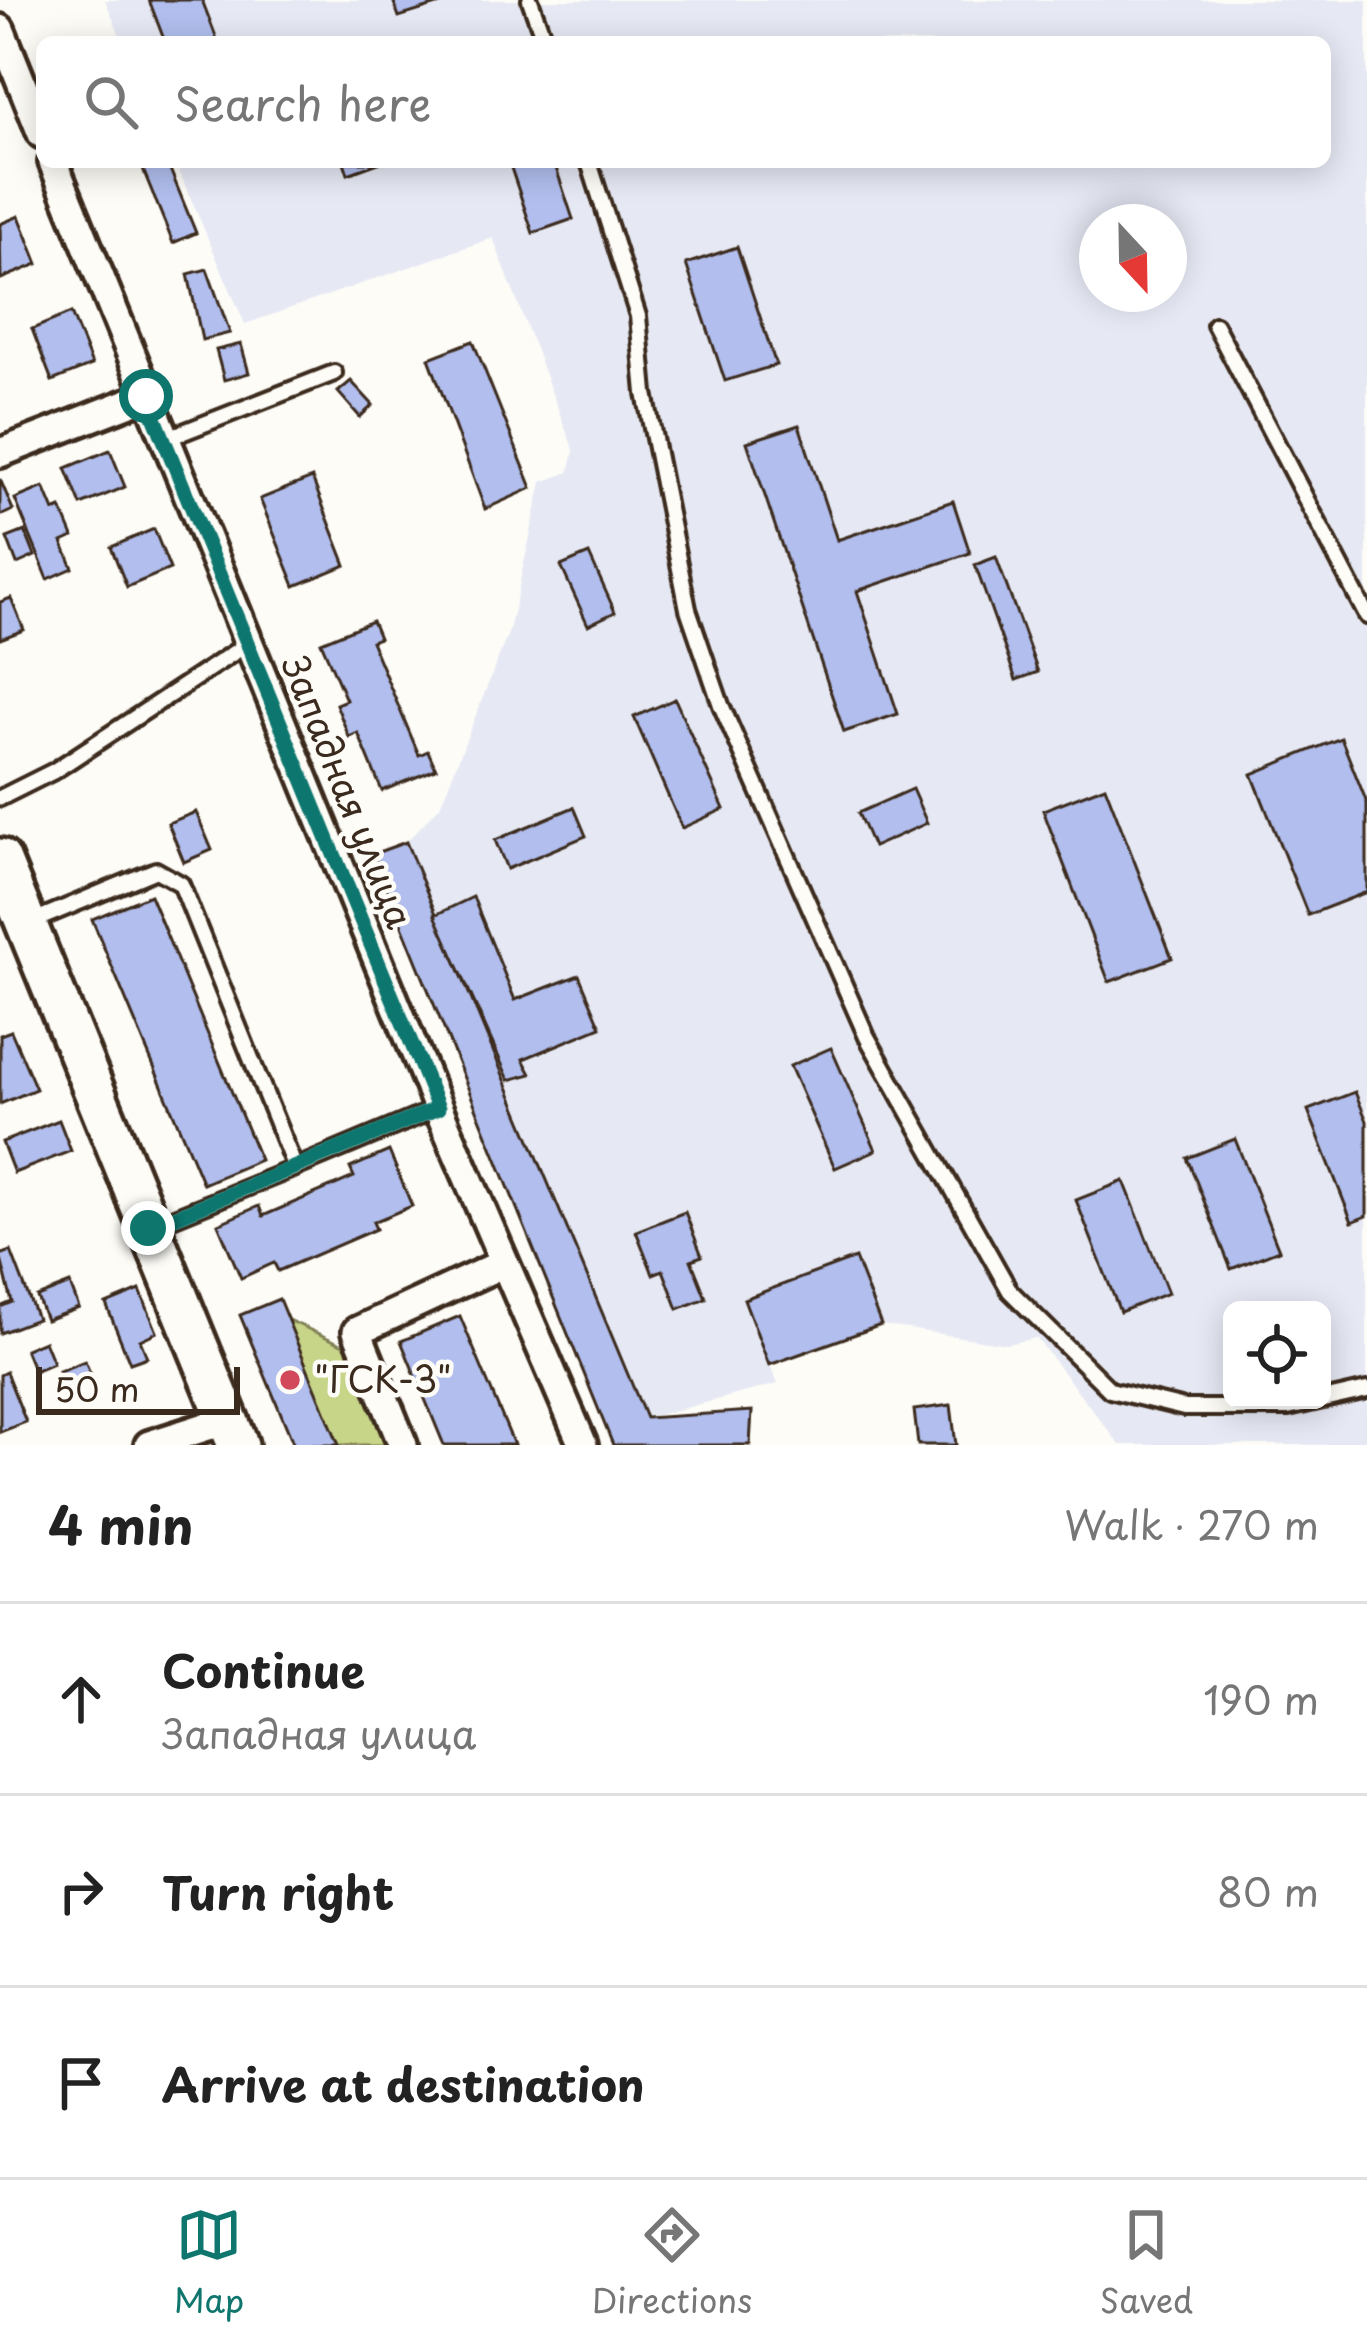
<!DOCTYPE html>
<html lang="en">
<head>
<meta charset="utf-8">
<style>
	body { margin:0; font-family:"Playpen Sans",sans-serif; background:#f6f6f6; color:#222 }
	.controls { position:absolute; right:36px; bottom:36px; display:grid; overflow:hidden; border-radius:18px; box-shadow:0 6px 30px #0003 }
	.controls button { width:108px; height:108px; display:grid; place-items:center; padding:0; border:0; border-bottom:3px solid #e0e0e0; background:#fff; color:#222; font:60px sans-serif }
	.compass { position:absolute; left:1079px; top:204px; width:108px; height:108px; border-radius:50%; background:#fff; box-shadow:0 6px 30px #0003; rotate:158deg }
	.scale { position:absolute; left:36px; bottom:30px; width:204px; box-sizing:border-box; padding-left:12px; border:6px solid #3b2a1e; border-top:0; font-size:33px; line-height:42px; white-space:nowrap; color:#3b2a1e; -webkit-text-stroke:9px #fdfcf7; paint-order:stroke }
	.stop { position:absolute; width:36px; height:36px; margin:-27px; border:9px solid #0f766e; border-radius:50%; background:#fff }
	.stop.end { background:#0f766e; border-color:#fff; box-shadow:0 3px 12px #0008 }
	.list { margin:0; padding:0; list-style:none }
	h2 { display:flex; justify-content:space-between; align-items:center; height:156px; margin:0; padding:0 48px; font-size:51px }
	h2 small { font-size:39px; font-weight:400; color:#767676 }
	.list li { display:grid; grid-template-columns:78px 1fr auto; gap:36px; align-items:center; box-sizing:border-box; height:192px; padding:0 48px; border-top:3px solid #e0e0e0 }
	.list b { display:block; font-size:45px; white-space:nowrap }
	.list p { margin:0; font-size:39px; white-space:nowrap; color:#767676 }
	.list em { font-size:39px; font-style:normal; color:#767676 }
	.icon { flex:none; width:66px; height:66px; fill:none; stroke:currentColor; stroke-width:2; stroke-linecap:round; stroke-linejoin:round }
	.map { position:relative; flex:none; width:1367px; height:1445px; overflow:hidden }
	.search { position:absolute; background:#fff; box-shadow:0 6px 30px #0003; left:36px; right:36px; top:36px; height:132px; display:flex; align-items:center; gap:30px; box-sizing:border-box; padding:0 42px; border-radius:18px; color:#767676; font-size:45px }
	.sheet { height:732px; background:#fff }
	nav { display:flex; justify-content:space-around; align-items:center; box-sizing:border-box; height:168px; border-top:3px solid #e0e0e0; background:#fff; font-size:33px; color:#767676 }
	nav a { display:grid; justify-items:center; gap:6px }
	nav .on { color:#0f766e }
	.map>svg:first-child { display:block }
</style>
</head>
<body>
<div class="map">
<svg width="1367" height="1445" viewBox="0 0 1367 1445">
	<rect width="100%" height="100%" fill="#fdfcf7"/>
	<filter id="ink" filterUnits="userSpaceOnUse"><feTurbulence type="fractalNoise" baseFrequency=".00833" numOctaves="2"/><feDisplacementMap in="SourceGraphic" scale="24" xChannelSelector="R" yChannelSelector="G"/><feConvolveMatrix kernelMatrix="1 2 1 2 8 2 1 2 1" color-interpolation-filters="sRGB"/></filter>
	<g filter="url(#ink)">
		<path fill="#e6e9f4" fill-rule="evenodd" d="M105 0H1367V1445H1120L1036 1338 1007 1344 881 1325 770 1365 778 1384 646 1418 406 842 440 806 509 631 542 482 569 472 574 451 493 238 245 324 175 162H1325V42H123ZM1097 222H1169V294H1097ZM1232 1310H1322V1400H1232Z"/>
		<path fill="#c7d589" stroke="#818054" stroke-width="3" d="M286 1319 348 1347 389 1445H338Z"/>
		<g fill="#b1beee" stroke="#3b2a1e" stroke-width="3">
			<path d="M149 0H202L218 42H165Z"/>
			<path d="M393 0H453L399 17Z"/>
			<path d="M140 162H167L196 233 173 243Z"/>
			<path d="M344 162H381L348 174Z"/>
			<path d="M509 162H554L573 219 533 233Z"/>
			<path d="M19 216 38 264 1 279 0 224Z"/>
			<path d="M737 247 776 365 725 381 686 264Z"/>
			<path d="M207 269 230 333 202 340 188 274Z"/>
			<path d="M71 313 92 365 52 381 32 329Z"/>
			<path d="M473 341 532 488 485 509 429 358Z"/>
			<path d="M241 344 249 373 224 380 216 350Z"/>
			<path d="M351 381 373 405 360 417 338 392Z"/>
			<path d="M799 425 837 540 953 501 970 553 857 591 898 714 844 732 747 442Z"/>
			<path d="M110 450 125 487 81 505 66 468Z"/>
			<path d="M312 478 346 565 295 586 260 499Z"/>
			<path d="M0 479 13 510 0 516Z"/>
			<path d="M44 487 54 511 61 508 73 537 62 542 73 568 48 579 15 499Z"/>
			<path d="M154 529 170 569 127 587 111 547Z"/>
			<path d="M25 531 35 556 17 564 7 538Z"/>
			<path d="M589 554 615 612 588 625 561 566Z"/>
			<path d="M996 557 1038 672 1016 680 975 565Z"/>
			<path d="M11 598 24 630 0 639V602Z"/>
			<path d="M372 621 379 638 371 641 419 755 428 751 436 769 382 791 358 733 349 737 336 704 346 700 321 642Z"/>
			<path d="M675 699 724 809 682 828 634 717Z"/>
			<path d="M1341 738 1367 803V892L1308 915 1252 774Z"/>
			<path d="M1105 786 1172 958 1109 982 1043 810Z"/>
			<path d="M912 789 927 823 873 847 858 813Z"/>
			<path d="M574 807 586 836 507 869 495 840Z"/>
			<path d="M196 812 212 850 184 862 168 823Z"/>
			<path d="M406 842 646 1418 752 1411 750 1445H613L373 854Z"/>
			<path d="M150 895 260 1160 203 1184 92 919Z"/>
			<path d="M473 897 515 1000 579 975 601 1027 523 1059 531 1074 509 1080 435 915Z"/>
			<path d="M11 1031 36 1089 0 1104V1035Z"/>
			<path d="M831 1048 876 1150 835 1168 790 1066Z"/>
			<path d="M1355 1092 1367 1121V1216L1352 1222 1308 1110Z"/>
			<path d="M59 1120 71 1151 14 1173 2 1142Z"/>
			<path d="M1235 1139 1279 1250 1231 1269 1187 1158Z"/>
			<path d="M389 1151 412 1206 373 1222 376 1229 278 1271 274 1263 241 1278 218 1224 259 1206 263 1216 354 1177 350 1168Z"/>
			<path d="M1124 1181 1168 1293 1120 1312 1076 1200Z"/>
			<path d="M685 1212 702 1256 691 1260 706 1298 678 1309 663 1270 653 1274 636 1231Z"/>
			<path d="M11 1251 37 1319 0 1333V1307L12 1302 0 1255Z"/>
			<path d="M855 1258 881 1325 769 1365 744 1299Z"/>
			<path d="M70 1284 79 1308 46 1320 37 1297Z"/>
			<path d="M140 1290 157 1332 140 1340 147 1357 130 1363 106 1304Z"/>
			<path d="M279 1299 339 1445H294L240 1315Z"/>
			<path d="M460 1316 514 1445H444L401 1341Z"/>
			<path d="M44 1341 53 1363 34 1371 25 1349Z"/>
			<path d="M85 1361 91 1375 65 1386 59 1371Z"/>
			<path d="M6 1372 26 1422 0 1432V1375Z"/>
			<path d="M951 1405 956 1445H918L914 1410Z"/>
		</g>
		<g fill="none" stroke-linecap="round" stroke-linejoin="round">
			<g stroke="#3b2a1e" stroke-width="22">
				<g id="lane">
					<path d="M530 0 545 42"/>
					<path d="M589 162 638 316 645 393 688 609 721 705 867 1037 1010 1291 1110 1390 1184 1408H1288L1367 1390"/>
					<path d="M1215 325 1367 616"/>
					<path d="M163 440 334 373"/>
					<path d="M0 798 54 771 247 644"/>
					<path d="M31 922 156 870 181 884 295 1168 150 1227"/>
					<path d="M295 1168 438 1108"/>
				</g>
			</g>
			<g stroke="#3b2a1e" stroke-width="36">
				<g id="street">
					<path d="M0 29 42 134"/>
					<path d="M53 162 438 1108 583 1445"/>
					<path d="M0 453 146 396"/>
					<path d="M149 1445 227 1420"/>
					<path d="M403 1445 357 1331 504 1263"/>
				</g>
			</g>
			<g stroke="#3b2a1e" stroke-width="48">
				<path id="secondary" d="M0 859 238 1445"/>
			</g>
			<use href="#lane" stroke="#fdfcf7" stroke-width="14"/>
			<use href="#street" stroke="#fdfcf7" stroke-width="27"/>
			<use href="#secondary" stroke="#fdfcf7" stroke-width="39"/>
		</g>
	</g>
	<g fill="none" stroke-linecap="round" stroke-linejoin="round" filter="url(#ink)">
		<path stroke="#0f766e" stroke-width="15" d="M146 396 438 1108 148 1228"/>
	</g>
	<circle fill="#d1495b" stroke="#fdfcf7" stroke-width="4.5" cx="290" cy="1380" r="12"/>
	<g text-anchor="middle" stroke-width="9" stroke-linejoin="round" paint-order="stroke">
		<g font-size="36" fill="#3b2a1e" stroke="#fdfcf7">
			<text transform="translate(347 792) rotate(68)" y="13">Западная улица</text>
		</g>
		<g font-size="36" fill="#3b2a1e" stroke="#fdfcf7" text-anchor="start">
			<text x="314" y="1393">"ГСК-3"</text>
		</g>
	</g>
</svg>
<div class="controls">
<button><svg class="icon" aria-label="locate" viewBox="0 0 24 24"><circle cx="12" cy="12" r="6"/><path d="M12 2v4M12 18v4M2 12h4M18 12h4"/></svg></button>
</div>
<svg class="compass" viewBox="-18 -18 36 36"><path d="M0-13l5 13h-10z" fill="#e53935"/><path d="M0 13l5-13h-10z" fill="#767676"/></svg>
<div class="scale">50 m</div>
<div class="stop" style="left:146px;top:396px"></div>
<div class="stop end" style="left:148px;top:1228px"></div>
<div class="search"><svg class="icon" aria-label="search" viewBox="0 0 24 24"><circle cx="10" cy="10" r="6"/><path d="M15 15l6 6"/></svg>Search here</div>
</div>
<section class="sheet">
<h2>4 min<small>Walk · 270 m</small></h2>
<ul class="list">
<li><svg class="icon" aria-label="ahead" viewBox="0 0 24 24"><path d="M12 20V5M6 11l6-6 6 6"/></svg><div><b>Continue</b><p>Западная улица</p></div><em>190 m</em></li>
<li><svg class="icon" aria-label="right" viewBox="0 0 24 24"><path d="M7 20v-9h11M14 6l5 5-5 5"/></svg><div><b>Turn right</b></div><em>80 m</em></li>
<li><svg class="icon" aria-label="arrive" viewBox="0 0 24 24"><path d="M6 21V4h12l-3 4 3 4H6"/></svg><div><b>Arrive at destination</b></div></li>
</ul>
</section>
<nav>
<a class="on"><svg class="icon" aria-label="map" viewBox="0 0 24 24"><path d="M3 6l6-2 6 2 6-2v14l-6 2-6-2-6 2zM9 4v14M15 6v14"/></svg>Map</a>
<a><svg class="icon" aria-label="directions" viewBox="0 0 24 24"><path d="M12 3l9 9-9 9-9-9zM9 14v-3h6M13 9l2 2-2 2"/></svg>Directions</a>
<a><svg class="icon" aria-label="saved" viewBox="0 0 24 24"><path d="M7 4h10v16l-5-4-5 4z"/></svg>Saved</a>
</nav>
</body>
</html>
